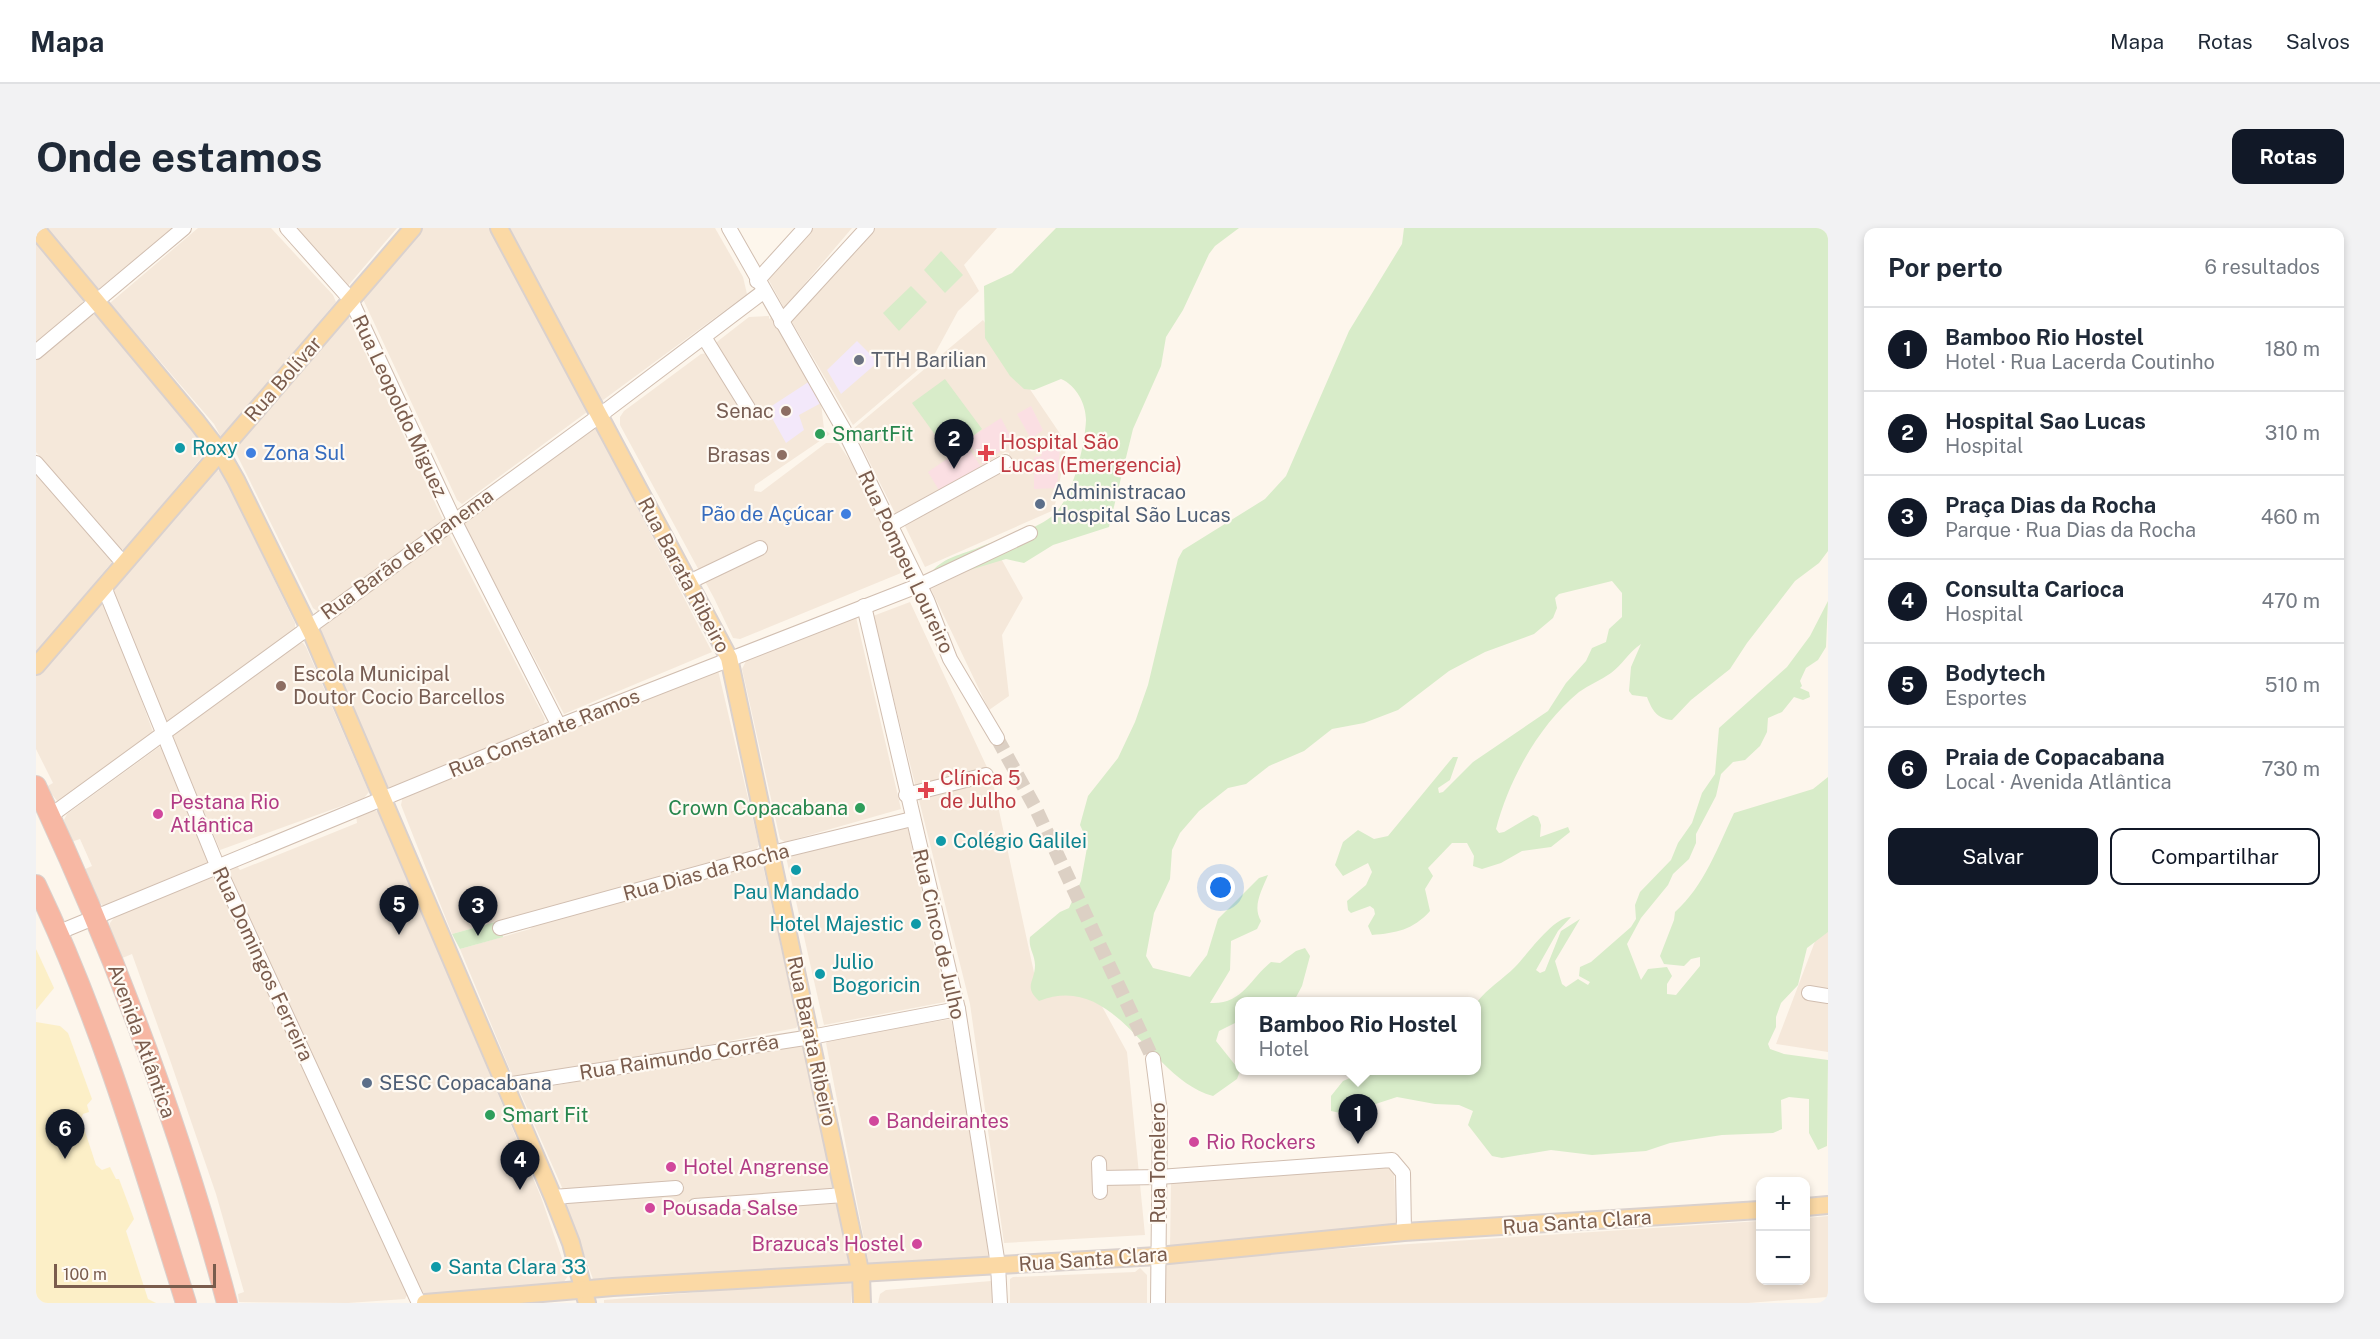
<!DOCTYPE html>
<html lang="pt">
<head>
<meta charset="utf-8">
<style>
	body { margin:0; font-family:"Public Sans",sans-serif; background:#f2f2f3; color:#1f2937 }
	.controls { position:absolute; right:18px; bottom:18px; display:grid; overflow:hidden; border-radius:12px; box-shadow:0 3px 9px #0003 }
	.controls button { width:54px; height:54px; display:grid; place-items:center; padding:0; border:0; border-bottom:2px solid #e0e1e3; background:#fff; color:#1f2937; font:30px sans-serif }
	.scale { position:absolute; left:18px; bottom:15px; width:162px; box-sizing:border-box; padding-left:6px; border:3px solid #7a5c4d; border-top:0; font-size:16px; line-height:21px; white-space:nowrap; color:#7a5c4d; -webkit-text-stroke:4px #fffaf3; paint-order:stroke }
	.you { position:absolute; left:1185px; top:660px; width:21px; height:21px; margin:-15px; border:4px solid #fff; border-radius:50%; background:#1a73e8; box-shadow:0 0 0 9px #1a73e833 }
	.badge { display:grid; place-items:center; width:39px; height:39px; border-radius:50%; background:#111827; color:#fff; font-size:20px; font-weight:700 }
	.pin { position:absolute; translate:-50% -50px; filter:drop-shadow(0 2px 3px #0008) }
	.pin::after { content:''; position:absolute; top:32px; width:21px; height:18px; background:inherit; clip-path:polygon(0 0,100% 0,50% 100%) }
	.popup { position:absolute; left:1199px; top:769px; width:246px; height:78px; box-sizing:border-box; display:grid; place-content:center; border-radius:12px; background:#fff; filter:drop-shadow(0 2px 4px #0005); font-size:20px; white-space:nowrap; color:#747a83 }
	.popup b { font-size:22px; color:#1f2937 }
	.popup::after { content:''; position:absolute; left:50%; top:100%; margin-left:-12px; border:12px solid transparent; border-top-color:#fff }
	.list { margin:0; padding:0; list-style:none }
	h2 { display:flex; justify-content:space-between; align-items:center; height:78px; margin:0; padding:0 24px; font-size:26px }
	h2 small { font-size:20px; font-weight:400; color:#747a83 }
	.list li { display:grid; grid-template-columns:39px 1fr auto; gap:18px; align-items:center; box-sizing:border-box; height:84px; padding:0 24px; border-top:2px solid #e0e1e3 }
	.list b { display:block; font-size:22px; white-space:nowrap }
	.list p { margin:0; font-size:20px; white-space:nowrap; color:#747a83 }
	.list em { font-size:20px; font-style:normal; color:#747a83 }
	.actions { display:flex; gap:12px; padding:18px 24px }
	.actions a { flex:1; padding:14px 0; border:2px solid #111827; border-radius:12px; text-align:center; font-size:21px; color:#111827 }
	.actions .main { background:#111827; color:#fff }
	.map { position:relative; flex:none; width:1792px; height:1075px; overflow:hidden; border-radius:12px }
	header { display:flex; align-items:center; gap:36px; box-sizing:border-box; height:84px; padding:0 30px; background:#fff; border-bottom:2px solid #e0e1e3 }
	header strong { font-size:28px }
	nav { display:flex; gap:33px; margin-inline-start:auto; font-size:21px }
	.intro { display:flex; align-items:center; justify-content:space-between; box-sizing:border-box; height:144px; padding:0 36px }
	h1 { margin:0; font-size:42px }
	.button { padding:15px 27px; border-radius:12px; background:#111827; color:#fff; font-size:21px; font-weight:700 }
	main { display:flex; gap:36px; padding:0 36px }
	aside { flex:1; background:#fff; border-radius:12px; box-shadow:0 3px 9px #0003 }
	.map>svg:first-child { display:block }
</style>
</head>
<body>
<header>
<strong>Mapa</strong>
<nav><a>Mapa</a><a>Rotas</a><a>Salvos</a></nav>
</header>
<div class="intro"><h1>Onde estamos</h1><a class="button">Rotas</a></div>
<main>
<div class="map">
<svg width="1792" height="1075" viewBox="0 0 1792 1075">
	<rect width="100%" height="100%" fill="#fdf6ec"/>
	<g fill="#f5e8da">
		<path d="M11 0H137L63 61Z"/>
		<path d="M162 0H235L297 67 300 74 185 209 178 196 74 75Z"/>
		<path d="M256 0H361L310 60Z"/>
		<path d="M383 0H455L551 184 426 276 421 272 326 69Z"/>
		<path d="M474 0H679L707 49 711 66 563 175Z"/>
		<path d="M769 0H816L748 80 729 45Z"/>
		<path d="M833 0H961L928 37 943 63 922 83 897 129 817 197 753 89Z"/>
		<path d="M0 11 48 72 41 82 0 116Z"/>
		<path d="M59 86 66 88 169 217 171 223 88 322 84 321 0 224V132L53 87Z"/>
		<path d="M740 86 785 175 788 201 794 206 719 257 718 263 725 264 790 215H802L827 252 865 345 704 411 697 410 678 370 584 197V189L588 183 665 126 672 125 682 113 713 89 733 88V91Z"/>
		<path d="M310 90H313L407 292 305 369 285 383H281L277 380 198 221Z"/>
		<path d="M947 92 1031 216 1018 282 889 339 868 296 972 239 973 225 969 224 861 289 817 201Z"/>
		<path d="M560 200 676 424 528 486 427 295 553 201Z"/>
		<path d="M178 241 184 243 191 254 259 395V401L136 495H129L77 361Z"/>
		<path d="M0 246 76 334 0 425Z"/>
		<path d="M411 305 413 306 509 491 507 496 351 562 280 403Z"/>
		<path d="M963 327 987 370 966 407 973 468 953 482 895 361Z"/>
		<path d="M65 374 74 386 117 504 22 574 10 559 17 555 0 521V447Z"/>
		<path d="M874 374 956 550 1002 763 1052 753 1091 824 1109 1007 968 1015 934 776 837 388Z"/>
		<path d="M820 389 865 581 749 614 744 611 706 441 710 433Z"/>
		<path d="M260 415H267L270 419 333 564 328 570 184 622 136 507Z"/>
		<path d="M682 442 723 617 720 622 416 706 365 577 367 567Z"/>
		<path d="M123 519 127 520 172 635 68 679 57 666 47 642 56 638 44 611 35 614 28 592 31 586Z"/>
		<path d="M331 581 344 584 505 969 532 1048 525 1058 392 1069 386 1066 190 643 201 638 204 642 321 595 320 587Z"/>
		<path d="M868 598 872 601 910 772 909 774 788 797 750 629Z"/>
		<path d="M723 636 727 638 762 797 760 800 479 854 424 721 494 701 500 695Z"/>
		<path d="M174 649 179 651 372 1065 369 1071 312 1075 203 1074 202 1066 208 1064 180 966 134 832 96 726 84 731 73 705 74 695 80 687Z"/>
		<path d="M1792 679V824L1740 816 1764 753Z"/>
		<path d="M915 791 958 1031 834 1042 790 815 793 811Z"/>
		<path d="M751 815 765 816 768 822 813 1036 566 1055 557 1051 530 977 532 973 484 864Z"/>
		<path d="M1353 937 1358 944 1360 999 1134 1020 1135 954Z"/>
		<path d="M1792 988V1069L1712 1075H1130V1032L1724 993V1052H1770V990Z"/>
		<path d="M1104 1040 1111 1047V1075H974V1051L977 1049 1099 1044Z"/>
		<path d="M809 1052 814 1053 816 1058 815 1075H568V1072Z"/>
		<path d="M955 1053 958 1057V1075H842L844 1066 850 1062Z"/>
	</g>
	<g fill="#f3e8fa">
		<path d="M821 113 842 134 805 166 791 142Z"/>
		<path d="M774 153 785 175 763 187 768 202 750 215 731 181Z"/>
	</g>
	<g fill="#fbdfe3">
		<path d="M995 178 1007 202 995 211 981 186Z"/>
		<path d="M965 190 977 213 947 237 931 212Z"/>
		<path d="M1018 209 1024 219 1021 260 998 261V229L1006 228 1002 221Z"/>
		<path d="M931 217 945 239 904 264 892 244Z"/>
	</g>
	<g fill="#d8ecc9">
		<path d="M1020 0H1203L1179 18 1173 26 1147 82 1130 109 1125 138 1097 201 1073 299 1017 317 988 335 970 331 914 348 895 345C905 331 923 327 939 321 961 311 996 304 1015 289 1036 274 1049 217 1050 192 1050 176 1040 157 1025 151L998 162 988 161 974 148 949 110 948 58 976 45Z"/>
		<path d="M1368 0H1792V323L1783 335 1759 353 1711 415 1694 441 1655 472 1636 492C1621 491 1616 482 1611 469L1596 467 1593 463 1595 439 1605 416C1593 424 1586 437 1575 445 1565 452 1553 457 1543 464 1503 497 1473 551 1460 601L1463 605 1468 604 1497 587 1502 589 1505 597 1504 609 1532 599 1534 604 1515 619 1486 623 1465 635 1446 641 1437 638 1438 628 1431 615H1416L1392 640 1397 648 1389 661 1394 683C1377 702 1360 705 1336 707L1332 698 1339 686 1338 681 1334 678 1315 685 1312 682 1311 673 1330 657 1336 644 1332 635 1307 648 1299 637 1307 614 1322 602 1338 611 1352 608 1417 529H1422L1414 552 1402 560 1403 565 1407 564 1437 534 1512 483 1530 455 1550 433 1556 420 1570 414 1573 401 1586 389V365L1576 353 1523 366 1519 370 1521 380 1517 390 1498 406 1449 424 1413 443 1362 482 1328 495 1296 501 1268 523 1233 538 1210 556 1192 560 1163 583 1144 605 1136 622 1134 651 1118 685 1110 728 1117 740 1154 749 1171 727 1182 691 1223 650 1232 647C1226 662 1216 678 1225 693L1221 701 1195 713 1194 742 1174 775C1206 777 1214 751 1235 734L1244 735 1260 723 1269 720 1274 728 1266 758 1258 773 1204 774 1203 793 1183 803 1180 813 1204 843 1201 851 1177 868C1113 851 1081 742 1003 773 987 758 999 754 999 737 999 726 992 720 994 709L1024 684 1033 680 1045 653 1052 614 1044 597 1052 568 1082 530 1099 494 1112 457 1142 331 1147 322 1229 271 1250 248 1313 103 1366 16Z"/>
		<path d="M905 23 927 47 909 65 888 42Z"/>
		<path d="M875 58 891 74 863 103 847 85Z"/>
		<path d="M909 151 946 201 913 226 876 175Z"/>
		<path d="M1792 373 1790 419 1782 432 1770 440 1764 453 1766 458 1764 460 1773 464 1774 469 1767 472 1758 469 1746 484 1732 490 1731 504 1724 518 1709 532 1697 534 1685 546 1680 568 1660 606V615L1653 631 1637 646 1632 657 1605 690 1591 716 1605 752 1612 741 1631 739 1636 748 1631 756V766L1640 767 1664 738V729L1655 731 1648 738 1628 736 1624 728 1638 692 1639 684C1668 658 1681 621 1698 585L1777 561 1792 549V704L1771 720 1762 757 1745 775 1740 789V799L1732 816 1734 821 1748 826 1792 832 1791 918 1782 922 1773 905V871L1753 869 1745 872 1746 901 1737 905 1686 907 1634 915 1610 923 1556 927 1515 922 1466 930 1456 928 1432 897 1437 883 1423 877 1399 876 1361 869 1309 886 1295 883V868L1307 853 1330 843 1440 842 1441 774C1452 760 1467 751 1479 739 1492 726 1517 689 1535 689L1522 703 1500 742 1504 745 1509 743 1525 703 1544 691 1519 733 1526 756 1530 759 1542 751 1552 757 1554 754 1543 748 1544 739 1555 734 1595 699 1600 691 1599 677 1604 664 1635 632 1642 615 1656 595 1666 565 1679 546 1683 500 1751 439 1774 408Z"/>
		<path d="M463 693 467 709 424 721 416 706Z"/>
	</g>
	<g fill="#fcefc7">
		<path d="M0 721 18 760 0 782Z"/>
		<path d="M0 794 24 798 32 805 56 871 51 877 53 884 47 886 45 891 60 937 66 942 74 939 80 951H83L98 991 90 1003 112 1071 120 1075H0Z"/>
	</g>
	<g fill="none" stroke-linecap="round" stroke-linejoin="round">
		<path stroke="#dcd0c4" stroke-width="14" stroke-dasharray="14 7" stroke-linecap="butt" d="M961 510 1000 581 1117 831"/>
		<g stroke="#d1beb0" stroke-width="16">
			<g id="minor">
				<path d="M251 0 315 72 418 292 523 498"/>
				<path d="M693 0 808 202 891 372 914 431 961 510"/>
				<path d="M721 53 769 0"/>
				<path d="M745 94 831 0"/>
				<path d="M668 109 712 180"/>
				<path d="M0 124 148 0"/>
				<path d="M0 235 88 336"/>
				<path d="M856 296 969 234"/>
				<path d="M653 354 724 320"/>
				<path d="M68 359 181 637 383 1075"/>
				<path d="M828 378 922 781 962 1037 964 1075"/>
				<path d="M870 567 950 547"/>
				<path d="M14 588 563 188 727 64"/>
				<path d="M464 700 736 625 876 591"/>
				<path d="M21 705 523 498 884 357 994 305"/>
				<path d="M1773 765 1792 768"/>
				<path d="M1117 831 1124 885 1122 1075"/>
				<path d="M470 857 775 809 922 781"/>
				<path d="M1063 935 1064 964"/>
				<path d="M1064 950 1123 949 1356 932 1367 945 1368 1004"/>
				<path d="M517 969 640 960"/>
				<path d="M659 978 808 967"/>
			</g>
		</g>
		<g stroke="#dad1cd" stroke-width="20">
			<g id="major">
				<path d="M463 0 693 430 825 1047 826 1075"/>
				<path d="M0 1 161 194 184 224 200 252 277 408 517 969 535 1015 551 1075"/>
				<path d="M0 438 377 0"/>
				<path d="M1770 979 1792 977"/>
				<path d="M389 1075 577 1059 1122 1028 1368 1004 1724 982"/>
			</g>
		</g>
		<g stroke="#dad1cd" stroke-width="22">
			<g id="highway">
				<path d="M0 558C78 724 144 897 191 1075"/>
				<path d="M0 657C64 790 106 934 150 1075"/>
			</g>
		</g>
		<use href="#minor" stroke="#fff" stroke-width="14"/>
		<use href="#major" stroke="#fbd9a5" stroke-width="16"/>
		<use href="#highway" stroke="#f7b7a3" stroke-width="20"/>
	</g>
	<circle fill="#6b7280" stroke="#fffaf3" stroke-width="2" cx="823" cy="132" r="6"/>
	<g fill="#8d6e63" stroke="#fffaf3" stroke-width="2">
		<circle cx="750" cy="183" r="6"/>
		<circle cx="746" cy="227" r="6"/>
		<circle cx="245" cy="458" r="6"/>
	</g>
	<g fill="#2e9e5b" stroke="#fffaf3" stroke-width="2">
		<circle cx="784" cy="206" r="6"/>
		<circle cx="824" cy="580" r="6"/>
		<circle cx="454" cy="887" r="6"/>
	</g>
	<g fill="#0f9aa8" stroke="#fffaf3" stroke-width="2">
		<circle cx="144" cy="220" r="6"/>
		<circle cx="905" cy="613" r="6"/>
		<circle cx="760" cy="642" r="6"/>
		<circle cx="880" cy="696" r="6"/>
		<circle cx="784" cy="746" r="6"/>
		<circle cx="400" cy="1039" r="6"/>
	</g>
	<g fill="#3f7fe0" stroke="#fffaf3" stroke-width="2">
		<circle cx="215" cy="225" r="6"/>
		<circle cx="810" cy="286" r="6"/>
	</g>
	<g fill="#e0444e" stroke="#fffaf3" stroke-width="2">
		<path d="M947 216h6v6h6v6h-6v6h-6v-6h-6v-6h6z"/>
		<path d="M887 553h6v6h6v6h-6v6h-6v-6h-6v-6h6z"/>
	</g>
	<g fill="#5c6f8a" stroke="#fffaf3" stroke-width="2">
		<circle cx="1004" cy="276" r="6"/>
		<circle cx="331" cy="855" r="6"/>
	</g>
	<g fill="#d1479c" stroke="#fffaf3" stroke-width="2">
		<circle cx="122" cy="586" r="6"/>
		<circle cx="838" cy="893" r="6"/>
		<circle cx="1158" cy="914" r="6"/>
		<circle cx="635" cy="939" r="6"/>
		<circle cx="614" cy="980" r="6"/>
		<circle cx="881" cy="1016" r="6"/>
	</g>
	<g text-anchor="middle" stroke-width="4.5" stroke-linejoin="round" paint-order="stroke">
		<g font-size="20" fill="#5b616d" stroke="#fffaf3" text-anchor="start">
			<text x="835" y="139">TTH Barilian</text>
		</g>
		<g font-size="20" fill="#7a5c4d" stroke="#fffaf3">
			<text transform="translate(247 151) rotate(-49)" y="7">Rua Bolívar</text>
			<text transform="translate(364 178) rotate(65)" y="7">Rua Leopoldo Miguez</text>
			<text transform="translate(371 326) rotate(-36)" y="7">Rua Barão de Ipanema</text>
			<text transform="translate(870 334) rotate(65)" y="7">Rua Pompeu Loureiro</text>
			<text transform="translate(648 347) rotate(62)" y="7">Rua Barata Ribeiro</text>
			<text transform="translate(508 505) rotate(-22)" y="7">Rua Constante Ramos</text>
			<text transform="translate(670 644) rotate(-15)" y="7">Rua Dias da Rocha</text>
			<text transform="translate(903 706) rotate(77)" y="7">Rua Cinco de Julho</text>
			<text transform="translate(227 736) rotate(65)" y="7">Rua Domingos Ferreira</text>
			<text transform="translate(106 813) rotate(70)" y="7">Avenida Atlântica</text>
			<text transform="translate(776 813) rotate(78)" y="7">Rua Barata Ribeiro</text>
			<text transform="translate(643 829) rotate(-9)" y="7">Rua Raimundo Corrêa</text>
			<text transform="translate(1122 935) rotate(-90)" y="7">Rua Tonelero</text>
			<text transform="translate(1541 994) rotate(-4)" y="7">Rua Santa Clara</text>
			<text transform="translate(1057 1031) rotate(-4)" y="7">Rua Santa Clara</text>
		</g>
		<g font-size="20" fill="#785e54" stroke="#fffaf3" text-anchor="end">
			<text x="738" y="190">Senac</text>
			<text x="734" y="234">Brasas</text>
			<text x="257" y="453" text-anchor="start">Escola Municipal<tspan x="257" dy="23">Doutor Cocio Barcellos</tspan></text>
		</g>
		<g font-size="20" fill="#27864d" stroke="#fffaf3" text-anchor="start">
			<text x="796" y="213">SmartFit</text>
			<text x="812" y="587" text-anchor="end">Crown Copacabana</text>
			<text x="466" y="894">Smart Fit</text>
		</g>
		<g font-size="20" fill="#be3a42" stroke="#fffaf3" text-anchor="start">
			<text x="964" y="221">Hospital São<tspan x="964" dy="23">Lucas (Emergencia)</tspan></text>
			<text x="904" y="557">Clínica 5<tspan x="904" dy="23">de Julho</tspan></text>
		</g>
		<g font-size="20" fill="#0d838f" stroke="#fffaf3" text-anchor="start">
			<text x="156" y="227">Roxy</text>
			<text x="917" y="620">Colégio Galilei</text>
			<text x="760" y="671" text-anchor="middle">Pau Mandado</text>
			<text x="868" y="703" text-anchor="end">Hotel Majestic</text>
			<text x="796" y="741">Julio<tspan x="796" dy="23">Bogoricin</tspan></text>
			<text x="412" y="1046">Santa Clara 33</text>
		</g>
		<g font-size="20" fill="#366cbe" stroke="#fffaf3" text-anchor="start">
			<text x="227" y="232">Zona Sul</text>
			<text x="798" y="293" text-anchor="end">Pão de Açúcar</text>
		</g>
		<g font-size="20" fill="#4e5e75" stroke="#fffaf3" text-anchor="start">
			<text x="1016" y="271">Administracao<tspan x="1016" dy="23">Hospital São Lucas</tspan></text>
			<text x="343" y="862">SESC Copacabana</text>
		</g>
		<g font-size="20" fill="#b23c85" stroke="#fffaf3" text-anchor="start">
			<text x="134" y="581">Pestana Rio<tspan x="134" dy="23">Atlântica</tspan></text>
			<text x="850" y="900">Bandeirantes</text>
			<text x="1170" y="921">Rio Rockers</text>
			<text x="647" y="946">Hotel Angrense</text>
			<text x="626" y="987">Pousada Salse</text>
			<text x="869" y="1023" text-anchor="end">Brazuca's Hostel</text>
		</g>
	</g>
</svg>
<div class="controls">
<button>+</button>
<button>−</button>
</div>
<div class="scale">100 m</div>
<div class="you"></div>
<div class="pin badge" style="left:1322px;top:916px">1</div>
<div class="popup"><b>Bamboo Rio Hostel</b>Hotel</div>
<div class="pin badge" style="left:918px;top:241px">2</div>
<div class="pin badge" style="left:442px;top:708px">3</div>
<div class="pin badge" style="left:484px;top:962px">4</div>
<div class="pin badge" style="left:363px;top:707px">5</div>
<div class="pin badge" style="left:29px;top:931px">6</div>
</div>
<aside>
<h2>Por perto<small>6 resultados</small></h2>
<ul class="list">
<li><span class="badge">1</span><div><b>Bamboo Rio Hostel</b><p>Hotel · Rua Lacerda Coutinho</p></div><em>180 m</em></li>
<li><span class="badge">2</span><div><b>Hospital Sao Lucas</b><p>Hospital</p></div><em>310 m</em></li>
<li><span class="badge">3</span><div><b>Praça Dias da Rocha</b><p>Parque · Rua Dias da Rocha</p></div><em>460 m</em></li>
<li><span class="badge">4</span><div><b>Consulta Carioca</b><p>Hospital</p></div><em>470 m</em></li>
<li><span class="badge">5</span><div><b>Bodytech</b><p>Esportes</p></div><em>510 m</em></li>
<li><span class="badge">6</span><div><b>Praia de Copacabana</b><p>Local · Avenida Atlântica</p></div><em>730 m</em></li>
</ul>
<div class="actions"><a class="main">Salvar</a><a>Compartilhar</a></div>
</aside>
</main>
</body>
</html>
